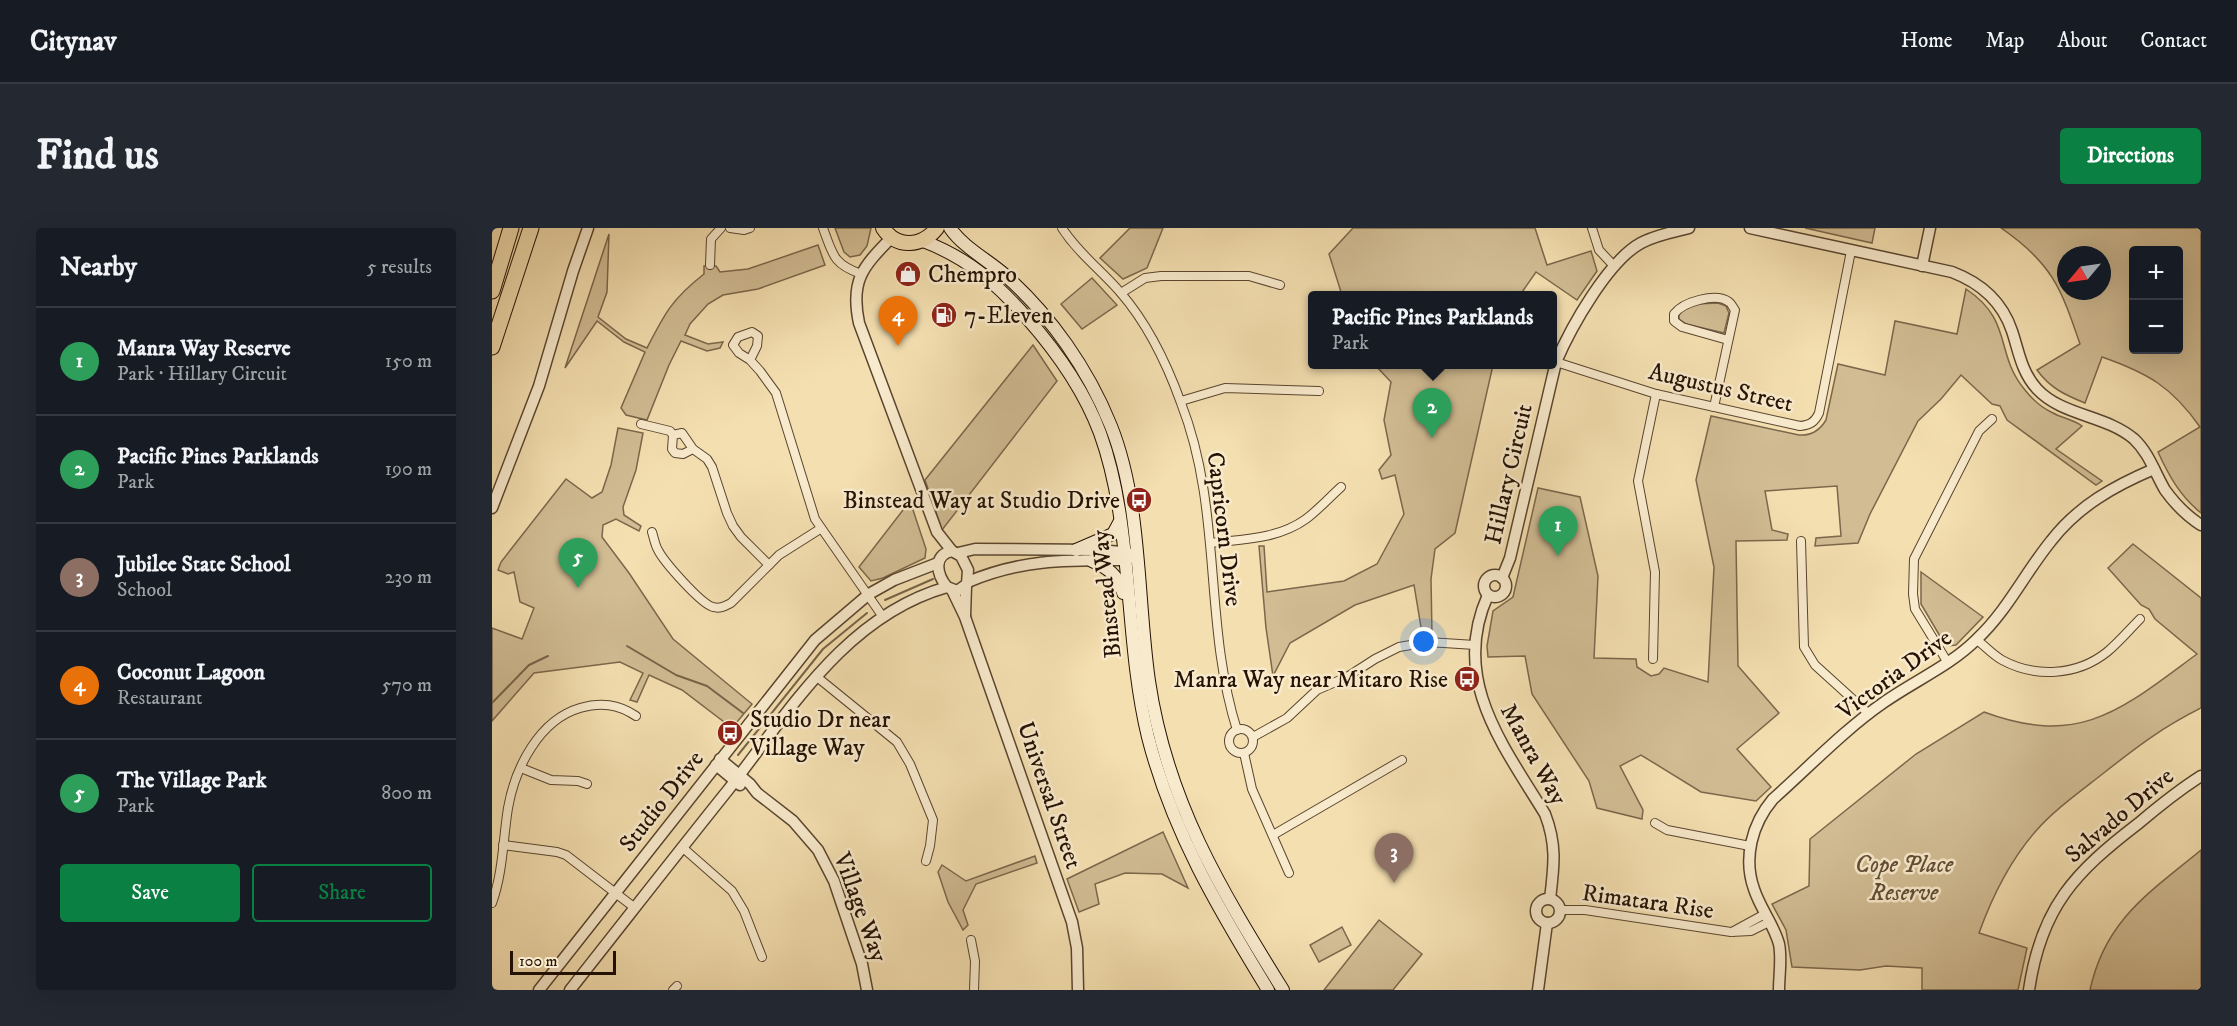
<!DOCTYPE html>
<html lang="en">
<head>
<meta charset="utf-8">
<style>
	body { margin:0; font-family:"IM FELL DW Pica",serif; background:#242831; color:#f1f3f6 }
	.controls { position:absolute; right:18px; top:18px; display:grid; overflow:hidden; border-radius:6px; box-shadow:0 6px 24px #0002 }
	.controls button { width:54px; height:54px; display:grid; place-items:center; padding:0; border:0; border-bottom:2px solid #363941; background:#171b24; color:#f1f3f6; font:30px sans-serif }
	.compass { position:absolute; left:1565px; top:18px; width:54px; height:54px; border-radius:50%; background:#171b24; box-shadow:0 6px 24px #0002; rotate:241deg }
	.scale { position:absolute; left:18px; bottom:15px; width:106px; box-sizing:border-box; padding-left:6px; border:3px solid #251204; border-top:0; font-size:16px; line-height:21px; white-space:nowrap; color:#251204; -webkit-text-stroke:4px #f8eacc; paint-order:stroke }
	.you { position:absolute; left:932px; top:414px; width:21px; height:21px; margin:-15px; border:4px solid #fff; border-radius:50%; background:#1a73e8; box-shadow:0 0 0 9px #1a73e833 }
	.badge { display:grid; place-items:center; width:39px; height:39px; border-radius:50%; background:#0b8043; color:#fff; font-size:20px; font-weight:700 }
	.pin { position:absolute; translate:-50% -50px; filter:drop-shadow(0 2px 3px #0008) }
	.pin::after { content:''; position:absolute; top:32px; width:21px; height:18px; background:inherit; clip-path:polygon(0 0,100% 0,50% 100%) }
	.popup { position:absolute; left:816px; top:63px; width:249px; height:78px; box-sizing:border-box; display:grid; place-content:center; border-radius:6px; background:#171b24; filter:drop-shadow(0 2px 4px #0005); font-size:20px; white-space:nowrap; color:#9ea1a6 }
	.popup b { font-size:22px; color:#f1f3f6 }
	.popup::after { content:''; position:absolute; left:50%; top:100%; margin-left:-12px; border:12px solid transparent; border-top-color:#171b24 }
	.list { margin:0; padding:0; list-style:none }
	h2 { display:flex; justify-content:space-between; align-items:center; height:78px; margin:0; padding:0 24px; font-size:26px }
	h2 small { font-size:20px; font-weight:400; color:#9ea1a6 }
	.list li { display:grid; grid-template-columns:39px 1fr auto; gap:18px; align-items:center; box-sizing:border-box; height:108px; padding:0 24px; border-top:2px solid #363941 }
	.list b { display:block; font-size:22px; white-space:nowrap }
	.list p { margin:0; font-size:20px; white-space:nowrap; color:#9ea1a6 }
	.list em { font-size:20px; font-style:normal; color:#9ea1a6 }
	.actions { display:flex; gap:12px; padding:18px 24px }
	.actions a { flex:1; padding:14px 0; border:2px solid #0b8043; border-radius:6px; text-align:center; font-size:21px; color:#0b8043 }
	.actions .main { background:#0b8043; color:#fff }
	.map { position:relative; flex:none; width:1709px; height:762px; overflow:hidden; border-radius:6px }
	header { display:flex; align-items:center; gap:36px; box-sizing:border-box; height:84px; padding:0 30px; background:#171b24; border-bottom:2px solid #363941 }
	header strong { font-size:28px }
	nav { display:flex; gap:33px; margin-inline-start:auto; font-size:21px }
	.intro { display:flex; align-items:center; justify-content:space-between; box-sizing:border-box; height:144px; padding:0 36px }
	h1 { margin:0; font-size:42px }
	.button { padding:15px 27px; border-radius:6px; background:#0b8043; color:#fff; font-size:21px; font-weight:700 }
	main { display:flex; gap:36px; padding:0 36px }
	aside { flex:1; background:#171b24; border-radius:6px; box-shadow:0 6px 24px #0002 }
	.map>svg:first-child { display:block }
</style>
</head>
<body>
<header>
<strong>Citynav</strong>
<nav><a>Home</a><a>Map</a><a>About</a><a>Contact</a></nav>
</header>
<div class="intro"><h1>Find us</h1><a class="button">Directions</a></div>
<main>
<aside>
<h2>Nearby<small>5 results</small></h2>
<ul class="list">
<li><span class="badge" style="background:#2e9e5b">1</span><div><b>Manra Way Reserve</b><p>Park · Hillary Circuit</p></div><em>150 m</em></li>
<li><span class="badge" style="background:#2e9e5b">2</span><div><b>Pacific Pines Parklands</b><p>Park</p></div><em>190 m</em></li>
<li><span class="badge" style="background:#8d6e63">3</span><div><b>Jubilee State School</b><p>School</p></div><em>230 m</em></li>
<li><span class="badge" style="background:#e8710a">4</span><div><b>Coconut Lagoon</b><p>Restaurant</p></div><em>570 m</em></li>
<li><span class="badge" style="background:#2e9e5b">5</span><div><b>The Village Park</b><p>Park</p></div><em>800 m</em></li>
</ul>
<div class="actions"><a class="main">Save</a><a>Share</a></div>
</aside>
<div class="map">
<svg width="1709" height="762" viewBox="0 0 1709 762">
	<rect width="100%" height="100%" fill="#f4dfb0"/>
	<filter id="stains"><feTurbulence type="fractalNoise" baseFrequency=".00333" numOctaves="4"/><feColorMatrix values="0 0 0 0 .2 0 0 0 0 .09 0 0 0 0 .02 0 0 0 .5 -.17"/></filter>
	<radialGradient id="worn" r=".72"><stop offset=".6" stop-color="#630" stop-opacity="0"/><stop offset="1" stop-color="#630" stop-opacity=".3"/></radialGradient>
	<g fill="#d1bc93" stroke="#7b674c" stroke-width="1.5" fill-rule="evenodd">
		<path d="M343 0H379L375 18 368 27 358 29 352 24Z"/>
		<path d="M638 0H671L655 40 631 51 608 30Z"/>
		<path d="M861 0H1043L1055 37 1099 23 1105 43 1085 72 1044 44 1028 67H850L837 26Z"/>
		<path d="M1313 0H1383L1380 15Z"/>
		<path d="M1509 0H1709V285C1688 268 1677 248 1666 224L1708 199C1680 159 1656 145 1610 129L1593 175C1573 167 1558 160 1545 142L1588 116C1569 60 1560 35 1509 0ZM1642 22H1686V122H1642ZM1574 27H1610V63H1574Z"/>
		<path d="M117 6 115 64 106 89 134 111 155 120C173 85 180 71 212 46V38H224L228 44 256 41 326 17 333 37 266 61 231 67 216 76 198 96 193 107 216 116 231 114 228 120 215 123 189 113 177 137 155 192 134 187 129 180 153 124 132 114 105 93 73 140Z"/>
		<path d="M600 50 625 77 590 101 569 76Z"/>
		<path d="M1474 61C1522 93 1502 125 1533 162 1540 171 1550 180 1561 185 1570 190 1582 192 1590 198L1564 221 1610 253 1604 257 1515 192 1508 178 1500 176 1469 147 1449 171 1426 193 1378 286 1366 315 1323 318 1324 310 1349 308 1345 258 1273 263 1280 302 1296 306 1295 312 1244 313 1246 438 1287 485 1245 521 1279 559 1264 573 1209 564 1149 527 1128 538 1151 582 1150 591 1105 580 1097 553 1040 466 1033 428 996 429 995 418 1001 383 1021 369 1046 260 1088 269 1106 348 1102 430 1144 431 1145 439 1159 448 1167 446 1172 440 1216 454 1222 339 1204 252 1219 188 1307 207C1319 208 1328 202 1334 192L1346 136 1393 147 1403 93 1465 106Z"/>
		<path d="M1226 75 1234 78 1237 85 1232 105 1194 96 1187 91V84L1204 76Z"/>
		<path d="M541 117 565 153 450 302 433 252Z"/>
		<path d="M883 137H1001L963 305 943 321 939 351 940 406 930 405 922 357 863 377 798 415 781 448 774 400 767 318H772L775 364 852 353 885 336 912 286 903 247 890 251 887 242 899 227 892 192 899 154Z"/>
		<path d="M126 200 151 205 144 242 131 279 132 287 149 298 147 303 124 291 111 297 110 309 137 345 181 411 260 476 240 500 190 462 157 447 145 474 138 472 151 445 128 434 42 445 0 493V400L30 411 42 380 28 374 22 344 16 346 6 342 9 334 74 251 100 270 110 264 119 237Z"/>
		<path d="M418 273 434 321 433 330 391 350 379 353 367 339Z"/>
		<path d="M1641 316 1709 370V480C1671 499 1646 518 1613 544 1589 563 1563 581 1543 604 1518 633 1500 669 1487 705L1535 720 1526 762H1430V740L1394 738 1368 742 1300 739 1294 702 1280 676 1317 658 1318 611 1424 526 1492 484C1589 520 1630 481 1705 426L1663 391 1657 381 1649 377 1616 340Z"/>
		<path d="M1429 344 1491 389 1464 417 1455 418 1452 415 1429 376Z"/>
		<path d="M671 604 696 660 670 646 633 645 603 656 607 676 587 684 575 651Z"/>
		<path d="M1709 622V762H1598C1613 692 1657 665 1709 622Z"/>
		<path d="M543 628 545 635 484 656 471 682 476 697 471 702 456 674 446 644 450 637 474 653Z"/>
		<path d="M887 692 930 726 901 762H832Z"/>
		<path d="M850 699 859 717 827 734 818 717Z"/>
	</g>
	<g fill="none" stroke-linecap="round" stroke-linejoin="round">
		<g stroke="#776348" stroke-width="2">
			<path d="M393 372 441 351"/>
			<path d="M135 418 184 447 215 458 251 485"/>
			<path d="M0 475 37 437 56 428"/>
			<path d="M246 527 331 421 375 385"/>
		</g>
		<g stroke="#59452f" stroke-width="10">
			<g id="minor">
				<path d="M238 0 252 2 258 0"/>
				<path d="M331 0C341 27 341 36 369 46"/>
				<path d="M570 0C586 25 609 42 628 64 655 95 675 136 689 175 731 282 711 395 745 502"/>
				<path d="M1100 0 1107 22 1121 37"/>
				<path d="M218 37 219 11 229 0"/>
				<path d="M629 65 653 50 669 48H757L788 57"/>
				<path d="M258 132 265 118 266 108 260 104 246 109 241 117 247 125 258 132 268 143 284 165 323 291 391 389"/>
				<path d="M1064 134 1164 166 1308 198C1318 197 1323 194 1327 185L1359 23"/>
				<path d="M689 173 733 160 827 163"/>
				<path d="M1222 179 1243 82C1242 81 1239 75 1237 74 1224 64 1191 74 1182 86V93L1190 99 1236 112"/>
				<path d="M149 196 178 203 181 207"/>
				<path d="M201 221 191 226 183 225 180 221 181 207 190 205 201 221 215 231 220 239 235 285 241 298 249 309 277 337"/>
				<path d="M160 304C162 310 163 317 166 322 172 334 209 376 221 379 228 381 233 378 239 375L287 327 328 301"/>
				<path d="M1309 313 1312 419 1323 437 1377 486"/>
				<path d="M719 315C753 311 786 311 814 291 826 282 837 270 849 259"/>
				<path d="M1485 412C1493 418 1501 427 1510 432 1543 450 1585 448 1615 424 1627 414 1637 402 1648 391"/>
				<path d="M1161 431 1163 344 1146 253 1164 166"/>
				<path d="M1456 435 1423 381 1421 366 1422 331 1487 203 1500 191"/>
				<path d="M325 449 405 514 418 536 441 592 438 618 434 633"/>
				<circle cx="749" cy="513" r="12"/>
				<path d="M761 509 795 490 825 462 855 449 883 431 907 419 936 414 983 417"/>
				<path d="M752 525 760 561 797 645"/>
				<path d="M29 540 59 552 86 553 95 556"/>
				<path d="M1163 595 1175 602 1258 618"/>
				<path d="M781 607 910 532"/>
				<path d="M11 617 65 624 74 627 143 680"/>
				<path d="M190 619 240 663 252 683 270 729"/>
				<path d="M0 675C11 645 11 611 16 580 23 540 47 492 88 480 109 474 126 476 144 488"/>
				<path d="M1068 682H1093L1239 704 1259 703 1277 694"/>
				<path d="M1240 704 1273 686"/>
				<path d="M479 712 483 733 482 762"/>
				<path d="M181 762 185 758"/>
			</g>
		</g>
		<g stroke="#59452f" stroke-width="13">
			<g id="tertiary">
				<path d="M1258 0 1460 44C1489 55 1510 73 1520 103 1527 124 1529 143 1545 161 1570 188 1614 187 1642 211 1657 225 1663 245 1673 262 1683 276 1695 288 1709 297"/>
				<path d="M399 10C371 39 358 52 367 95L445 304 460 323"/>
				<path d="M1430 38 1438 0"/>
				<path d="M0 280 47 158 81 43 96 0"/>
				<path d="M460 323 469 328 476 342 475 356 465 363 455 359C445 347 440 327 460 323Z"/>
				<path d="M466 325 483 321 603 322 631 324 639 326"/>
				<circle cx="1003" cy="358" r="11"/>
				<path d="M1010 350 1018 330 1064 134C1079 99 1116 33 1149 15 1164 7 1181 4 1197 0"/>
				<path d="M476 354C530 331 575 332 632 332L640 329"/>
				<path d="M460 362 473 389 580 694 585 720 586 762"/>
				<path d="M996 367C958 451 1011 517 1053 586 1065 617 1062 638 1058 671"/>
				<path d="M473 388 474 358"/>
				<path d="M228 531 258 556 265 565 301 593 326 622 342 653 370 736 375 762"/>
				<path d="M224 537 248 557"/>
				<circle cx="1056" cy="683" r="12"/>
				<path d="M47 762 323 412 377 366 402 352 446 335"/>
				<path d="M78 762C131 695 183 628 236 562 297 484 353 388 455 359"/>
				<path d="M1046 762 1055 695"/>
				<path d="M1287 762C1287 747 1290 730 1287 716 1282 697 1268 680 1262 661 1251 630 1260 596 1281 571 1316 540 1352 502 1391 475 1422 453 1458 438 1485 411 1515 383 1533 345 1559 313 1586 278 1622 258 1662 241"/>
				<path d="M1537 762C1549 679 1583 644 1647 595 1667 578 1687 562 1709 548"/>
			</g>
		</g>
		<g stroke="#251204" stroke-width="14">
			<g id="secondary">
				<path d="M458 0C471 19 496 32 513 47 559 88 596 141 619 198 650 276 645 371 657 453 675 574 728 660 791 762"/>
				<path d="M431 13C476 30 504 55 535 90 565 124 592 162 608 205 642 299 632 411 656 509 680 603 726 680 776 762"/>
				<path d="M584 322 621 306 628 293"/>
				<path d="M600 333C616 340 626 347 631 365"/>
			</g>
		</g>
		<g stroke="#251204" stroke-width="16">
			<path id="primary" d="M391 0C405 21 430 19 445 0"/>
		</g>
		<g stroke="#251204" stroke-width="17">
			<g id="motorway">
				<path d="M0 63 19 0"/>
				<path d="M0 119 39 0"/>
			</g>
		</g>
		<use href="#minor" stroke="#f8eacc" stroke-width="8"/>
		<use href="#tertiary" stroke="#f8eacc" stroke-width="10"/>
		<use href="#secondary" stroke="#f8eacc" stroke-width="12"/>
		<use href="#primary" stroke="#f4dfb0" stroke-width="14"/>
		<use href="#motorway" stroke="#f4dfb0" stroke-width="15"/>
	</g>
	<defs>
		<g id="shop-disc" transform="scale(1.35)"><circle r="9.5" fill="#8f2418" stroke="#f8eacc"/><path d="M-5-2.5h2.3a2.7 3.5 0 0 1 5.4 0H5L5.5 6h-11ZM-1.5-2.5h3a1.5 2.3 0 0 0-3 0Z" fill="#fff"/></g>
		<g id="fuel-disc" transform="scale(1.35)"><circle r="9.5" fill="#8f2418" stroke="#f8eacc"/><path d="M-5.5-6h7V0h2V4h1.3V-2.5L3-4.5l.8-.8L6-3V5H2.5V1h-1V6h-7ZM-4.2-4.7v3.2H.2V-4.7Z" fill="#fff"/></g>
		<g id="bus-disc" transform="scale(1.35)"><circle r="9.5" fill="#8f2418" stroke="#f8eacc"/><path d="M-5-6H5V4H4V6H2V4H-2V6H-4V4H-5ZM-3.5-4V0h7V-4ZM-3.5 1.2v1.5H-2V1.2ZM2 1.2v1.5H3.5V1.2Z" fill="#fff"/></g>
	</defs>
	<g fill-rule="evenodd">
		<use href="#shop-disc" x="416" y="46"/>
		<use href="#fuel-disc" x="452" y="87"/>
		<use href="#bus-disc" x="647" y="272"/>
		<use href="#bus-disc" x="975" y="451"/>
		<use href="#bus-disc" x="238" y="505"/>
	</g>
	<g text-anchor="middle" stroke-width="5" stroke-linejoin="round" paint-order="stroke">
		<g font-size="24" fill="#251204" stroke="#f8eacc" text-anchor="start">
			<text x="436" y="54">Chempro</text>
			<text x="472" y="95">7-Eleven</text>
			<text x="628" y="280" text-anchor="end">Binstead Way at Studio Drive</text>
			<text x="956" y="459" text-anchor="end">Manra Way near Mitaro Rise</text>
			<text x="258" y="499">Studio Dr near<tspan x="258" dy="28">Village Way</tspan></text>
		</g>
		<g font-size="24" fill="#251204" stroke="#f8eacc">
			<text transform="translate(1229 159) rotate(13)" y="8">Augustus Street</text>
			<text transform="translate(1016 246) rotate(-77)" y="8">Hillary Circuit</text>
			<text transform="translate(733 301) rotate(83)" y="8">Capricorn Drive</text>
			<text transform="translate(614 366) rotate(-96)" y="8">Binstead Way</text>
			<text transform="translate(1402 446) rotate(-36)" y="8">Victoria Drive</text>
			<text transform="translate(1042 526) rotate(61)" y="8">Manra Way</text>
			<text transform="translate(558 567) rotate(71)" y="8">Universal Street</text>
			<text transform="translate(169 573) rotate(-52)" y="8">Studio Drive</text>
			<text transform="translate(1627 587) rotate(-40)" y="8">Salvado Drive</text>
			<text transform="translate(1156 673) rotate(8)" y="8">Rimatara Rise</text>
			<text transform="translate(369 679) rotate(70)" y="8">Village Way</text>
		</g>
		<g font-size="24" font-style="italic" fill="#614e36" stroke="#f8eacc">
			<text x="1412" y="644">Cope Place<tspan x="1412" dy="28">Reserve</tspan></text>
		</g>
	</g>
	<rect width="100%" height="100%" filter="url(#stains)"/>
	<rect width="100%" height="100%" fill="url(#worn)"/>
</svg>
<div class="controls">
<button>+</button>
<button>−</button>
</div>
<svg class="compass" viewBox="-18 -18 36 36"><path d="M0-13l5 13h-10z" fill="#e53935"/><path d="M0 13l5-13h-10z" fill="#9ea1a6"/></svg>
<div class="scale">100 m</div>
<div class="you"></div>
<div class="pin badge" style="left:1066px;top:328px;background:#2e9e5b">1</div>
<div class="pin badge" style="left:940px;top:210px;background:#2e9e5b">2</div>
<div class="popup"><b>Pacific Pines Parklands</b>Park</div>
<div class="pin badge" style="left:902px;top:655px;background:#8d6e63">3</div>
<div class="pin badge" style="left:406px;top:118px;background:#e8710a">4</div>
<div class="pin badge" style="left:86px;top:360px;background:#2e9e5b">5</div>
</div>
</main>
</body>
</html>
